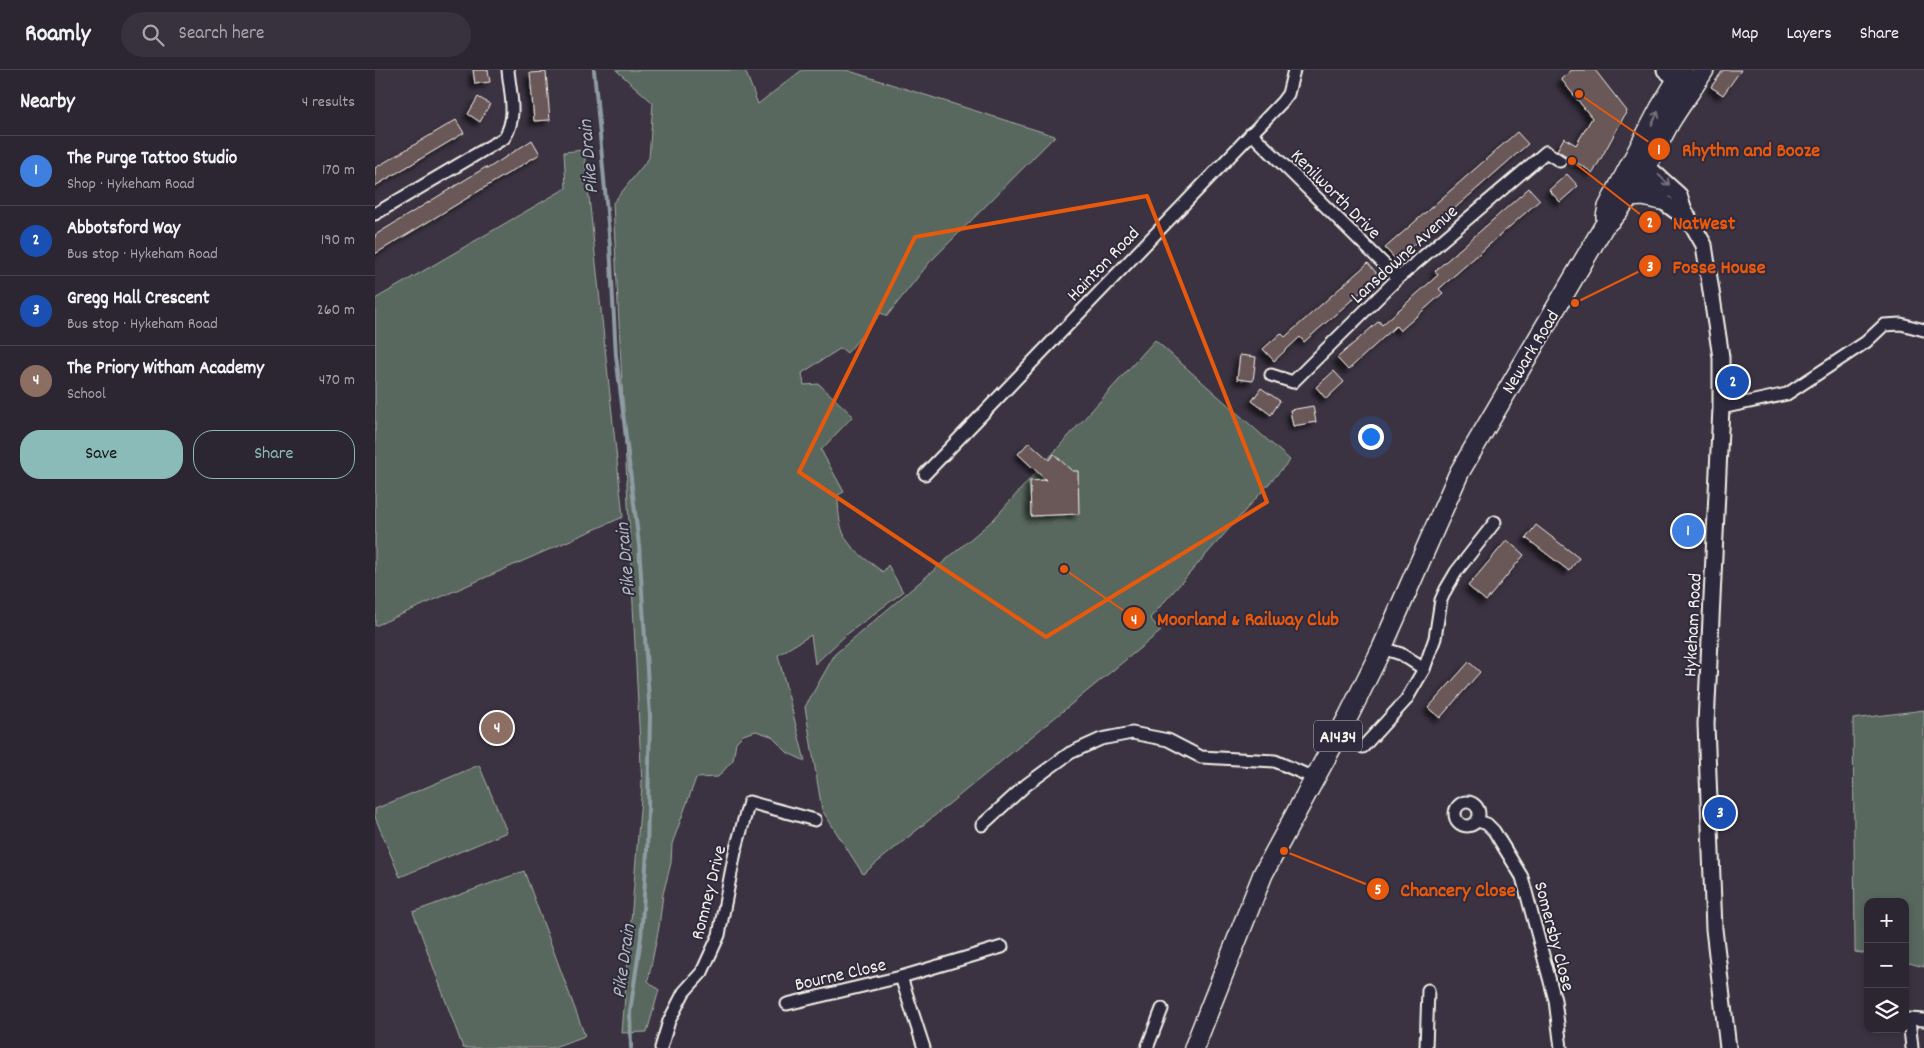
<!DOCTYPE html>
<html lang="en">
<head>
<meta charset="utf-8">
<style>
	body { margin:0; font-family:Dekko,sans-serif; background:#38323e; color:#f1f3f6 }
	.controls { position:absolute; right:15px; bottom:15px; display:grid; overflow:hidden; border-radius:10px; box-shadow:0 2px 8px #0003 }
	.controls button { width:45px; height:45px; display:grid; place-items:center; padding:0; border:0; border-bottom:1px solid #48434d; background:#2c2632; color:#f1f3f6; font:25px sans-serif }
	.you { position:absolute; left:995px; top:366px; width:18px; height:18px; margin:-12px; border:4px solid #fff; border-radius:50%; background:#1a73e8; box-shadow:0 0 0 8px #1a73e833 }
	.badge { display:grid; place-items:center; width:32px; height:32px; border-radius:50%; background:#8bbbb9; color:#fff; font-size:16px; font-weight:700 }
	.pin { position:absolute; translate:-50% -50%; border:2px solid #fff; box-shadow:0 1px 5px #0006 }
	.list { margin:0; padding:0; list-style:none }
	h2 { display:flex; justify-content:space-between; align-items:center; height:65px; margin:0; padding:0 20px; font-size:21px }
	h2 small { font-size:16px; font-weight:400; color:#a6a5ac }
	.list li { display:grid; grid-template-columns:32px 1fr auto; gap:15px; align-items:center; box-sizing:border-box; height:70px; padding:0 20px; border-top:1px solid #48434d }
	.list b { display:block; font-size:19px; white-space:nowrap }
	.list p { margin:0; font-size:16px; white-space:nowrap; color:#a6a5ac }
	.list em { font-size:16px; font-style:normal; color:#a6a5ac }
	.actions { display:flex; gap:10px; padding:15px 20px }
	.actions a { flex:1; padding:11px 0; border:1px solid #8bbbb9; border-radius:20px; text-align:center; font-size:18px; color:#8bbbb9 }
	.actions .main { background:#8bbbb9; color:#111 }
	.icon { flex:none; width:28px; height:28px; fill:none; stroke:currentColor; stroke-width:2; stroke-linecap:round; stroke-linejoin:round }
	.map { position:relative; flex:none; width:1549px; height:978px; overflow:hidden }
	header { display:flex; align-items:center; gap:30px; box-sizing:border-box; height:70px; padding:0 25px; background:#2c2632; border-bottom:1px solid #48434d }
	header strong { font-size:24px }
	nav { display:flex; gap:28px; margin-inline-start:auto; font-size:18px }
	.search { width:350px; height:45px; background:#38323e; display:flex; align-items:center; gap:12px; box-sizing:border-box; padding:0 18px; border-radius:28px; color:#a6a5ac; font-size:19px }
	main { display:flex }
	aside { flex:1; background:#2c2632 }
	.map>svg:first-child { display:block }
</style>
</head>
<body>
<header>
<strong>Roamly</strong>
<div class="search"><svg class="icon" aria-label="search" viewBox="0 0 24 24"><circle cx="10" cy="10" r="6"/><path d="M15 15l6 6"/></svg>Search here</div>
<nav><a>Map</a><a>Layers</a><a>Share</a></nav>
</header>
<main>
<aside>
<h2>Nearby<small>4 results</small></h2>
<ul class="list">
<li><span class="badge" style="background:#3f7fe0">1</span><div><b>The Purge Tattoo Studio</b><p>Shop · Hykeham Road</p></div><em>170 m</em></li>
<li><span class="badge" style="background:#1a4fb4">2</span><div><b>Abbotsford Way</b><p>Bus stop · Hykeham Road</p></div><em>190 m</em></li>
<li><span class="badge" style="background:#1a4fb4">3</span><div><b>Gregg Hall Crescent</b><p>Bus stop · Hykeham Road</p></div><em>260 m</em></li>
<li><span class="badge" style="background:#8d6e63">4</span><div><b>The Priory Witham Academy</b><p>School</p></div><em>470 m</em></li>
</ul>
<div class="actions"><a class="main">Save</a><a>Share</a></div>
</aside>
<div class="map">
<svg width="1549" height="978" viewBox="0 0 1549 978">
	<defs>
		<filter id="shadow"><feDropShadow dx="-4.5" dy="4.5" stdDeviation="2.5" flood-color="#0009"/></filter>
	</defs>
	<rect width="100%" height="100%" fill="#3b3342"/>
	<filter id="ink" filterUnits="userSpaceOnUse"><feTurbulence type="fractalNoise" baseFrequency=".02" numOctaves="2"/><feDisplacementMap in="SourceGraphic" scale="10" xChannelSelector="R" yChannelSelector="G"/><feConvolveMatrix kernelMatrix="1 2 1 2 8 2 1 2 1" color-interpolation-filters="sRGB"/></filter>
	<g filter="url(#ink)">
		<g fill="#59685f" stroke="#a6aca4">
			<path d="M241 0H370L383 34 427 0H471L680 66 554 193 512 246 506 243 472 283 466 278 427 303 429 315 444 314 478 346 446 380 469 422 463 425C463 471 474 477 508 502L513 495 528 522 471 565 440 594 436 565 403 585 430 691 413 683 396 666 381 661 368 665 361 672 358 690 343 707 321 708 297 774 296 793 288 824 284 857 273 911 284 920 272 962 247 963 267 715 238 133 274 88 278 33Z"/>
			<path d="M209 80 248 447 0 556V229L191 118 189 82Z"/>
			<path d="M780 270 915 390 775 548 786 561 488 804 447 740 430 637 460 584 618 450Z"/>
			<path d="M1549 640V897L1530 892V832H1493V884L1480 882 1478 649Z"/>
			<path d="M104 695 132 762 25 807 0 747V739Z"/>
			<path d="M149 801 210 966 176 978H88L38 842Z"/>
		</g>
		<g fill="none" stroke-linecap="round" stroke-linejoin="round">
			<path stroke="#8e9ba2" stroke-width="4" d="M219 0 235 175 241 285 264 475 275 646 272 782 266 867 255 942 256 978"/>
		</g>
		<g fill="#6b5858" stroke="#f4f1e8" filter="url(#shadow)">
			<path d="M98 0H113L115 12 100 14Z"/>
			<path d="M1197 0H1220L1252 41 1218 103 1182 80 1189 68 1201 75 1217 48 1186 9Z"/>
			<path d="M1348 0H1366L1348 25 1336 17Z"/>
			<path d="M171 2 175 50 159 51 155 3Z"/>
			<path d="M103 27 115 34 105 52 93 44Z"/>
			<path d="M81 50 89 63 0 116V98Z"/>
			<path d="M1142 62 1153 74 1021 190 1010 178Z"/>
			<path d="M157 70 165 84 0 184V165L111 97 112 99Z"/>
			<path d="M1192 104 1203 116 1185 132 1174 120Z"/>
			<path d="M1154 118 1165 130 1064 219 1068 223 1025 261 1021 256 973 300 962 288 1004 251 1007 255 1063 205 1060 201Z"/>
			<path d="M993 193 1004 206 929 272 925 267 899 291 888 279 906 263 910 267Z"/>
			<path d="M865 285 881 287 878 311 862 309Z"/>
			<path d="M959 301 969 312 951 329 941 317Z"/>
			<path d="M886 318 905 331 896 345 877 331Z"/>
			<path d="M938 336 941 352 918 356 915 340Z"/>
			<path d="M654 372 674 390 679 384 697 401H703L704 444 656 446 655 411 671 410 643 384Z"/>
			<path d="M1161 455 1204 488 1194 501 1151 468Z"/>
			<path d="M1132 470 1149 485 1111 531 1093 516Z"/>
			<path d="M1094 592 1105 602 1065 648 1053 638Z"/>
		</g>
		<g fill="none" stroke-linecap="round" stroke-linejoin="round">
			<g stroke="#f4f1e8" stroke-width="15">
				<g id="minor">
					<path d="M876 63 1023 208"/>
					<path d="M0 144 129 68C143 48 135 23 133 0"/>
					<path d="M896 305 918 312 1023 208 1171 82 1185 91"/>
					<path d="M1346 338 1412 324 1491 272 1509 255 1526 254 1549 260"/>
					<path d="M550 404 907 32 913 24 919 0"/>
					<path d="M1007 578 1026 584 1049 599 1060 568 1066 530 1071 519 1081 502 1120 452"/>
					<path d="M988 677 1031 630 1049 599"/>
					<circle cx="1092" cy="744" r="12"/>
					<path d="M1103 751 1112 754 1119 761 1147 807 1180 930 1186 978"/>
					<path d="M607 755 651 715 695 683 726 669 757 663 793 670 826 687 900 691 939 708"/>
					<path d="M412 934 526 907"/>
					<path d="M286 978 294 951 309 922 327 902 344 865 360 782 374 732 440 750"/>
					<path d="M549 978 526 907 627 877"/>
					<path d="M772 978 787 939"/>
					<path d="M1051 978 1053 920"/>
					<path d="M1537 978 1534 949 1549 950"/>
				</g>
			</g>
			<g stroke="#f4f1e8" stroke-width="19">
				<g id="tertiary">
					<path d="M1290 0 1311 16"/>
					<path d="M1264 89 1304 125 1309 140 1329 175 1346 287V338L1331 654 1339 859 1353 978"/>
					<path d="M1259 99 1266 103 1286 130 1301 141 1309 140"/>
				</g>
			</g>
			<g stroke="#f4f1e8" stroke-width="22">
				<g id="primary">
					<path d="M1254 127 1268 126 1286 130"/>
					<path d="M1231 147 1233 137 1285 38 1308 0"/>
					<path d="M819 978 888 804 973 647 1007 578 1084 403 1229 156C1256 133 1277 84 1295 52 1306 34 1318 18 1329 0"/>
				</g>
			</g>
			<use href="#minor" stroke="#2f2a3d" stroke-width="11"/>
			<use href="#tertiary" stroke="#2f2a3d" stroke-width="15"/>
			<use href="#primary" stroke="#2f2a3d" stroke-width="19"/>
		</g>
		<defs><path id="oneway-shaft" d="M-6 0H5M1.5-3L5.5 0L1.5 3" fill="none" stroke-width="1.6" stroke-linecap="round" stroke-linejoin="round" transform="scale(1.25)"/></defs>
		<g stroke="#747079">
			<use href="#oneway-shaft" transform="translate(1280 48) rotate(-64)"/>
			<use href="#oneway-shaft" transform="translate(1289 110) rotate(43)"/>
		</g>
	</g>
	<path fill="none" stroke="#e8590c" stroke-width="4" stroke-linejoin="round" d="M772 126 892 432 671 567 424 402 540 167Z"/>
	<g text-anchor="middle" stroke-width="4" stroke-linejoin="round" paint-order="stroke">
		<rect fill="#2f2a3d" stroke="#b9b5b5" stroke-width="1" x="939" y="650.5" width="48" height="31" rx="4"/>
		<g font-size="18" font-weight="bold" fill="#f4f1e8">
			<text x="963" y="672">A1434</text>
		</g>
		<g font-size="19" fill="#f4f1e8" stroke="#2f2a3d">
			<text transform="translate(962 123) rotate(45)" y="7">Kenilworth Drive</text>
			<text transform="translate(1028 183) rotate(-42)" y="7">Lansdowne Avenue</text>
			<text transform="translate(727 193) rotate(-46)" y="7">Hainton Road</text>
			<text transform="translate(1154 281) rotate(-59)" y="7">Newark Road</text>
			<text transform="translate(1316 555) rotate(-87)" y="7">Hykeham Road</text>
			<text transform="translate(332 822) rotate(-76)" y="7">Romney Drive</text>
			<text transform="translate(1181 866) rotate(75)" y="7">Somersby Close</text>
			<text transform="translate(465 903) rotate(-13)" y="7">Bourne Close</text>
		</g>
		<g font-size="20" font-style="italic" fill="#b0b8ba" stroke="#2f2a3d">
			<text transform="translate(212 87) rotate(-95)" y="7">Pike Drain</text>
			<text transform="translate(249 490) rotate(-95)" y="7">Pike Drain</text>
			<text transform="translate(247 891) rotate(-82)" y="7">Pike Drain</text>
		</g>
	</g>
	<path fill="none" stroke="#e8590c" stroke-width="2" d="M1204 24L1284 79M1197 91L1275 152M1200 233L1275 196M689 499L759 548M909 781L1003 819"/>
	<g fill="#e8590c" stroke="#2f2a3d" stroke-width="2">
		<circle cx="1204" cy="24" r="5"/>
		<circle cx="1197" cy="91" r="5"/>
		<circle cx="1200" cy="233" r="5"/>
		<circle cx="689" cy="499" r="5"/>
		<circle cx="909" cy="781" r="5"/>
		<circle cx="1284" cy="79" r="12"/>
		<circle cx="1275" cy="152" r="12"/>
		<circle cx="1275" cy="196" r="12"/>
		<circle cx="759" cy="548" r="12"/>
		<circle cx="1003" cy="819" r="12"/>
	</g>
	<g font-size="15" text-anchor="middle" font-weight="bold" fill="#fff">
		<text x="1284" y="84">1</text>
		<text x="1275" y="157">2</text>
		<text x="1275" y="201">3</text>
		<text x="759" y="554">4</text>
		<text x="1003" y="824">5</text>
	</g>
	<g font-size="20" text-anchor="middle" font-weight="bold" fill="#e8590c" stroke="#2f2a3d" stroke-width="4" stroke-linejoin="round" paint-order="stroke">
		<text x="1376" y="86">Rhythm and Booze</text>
		<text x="1329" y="159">NatWest</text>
		<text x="1344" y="203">Fosse House</text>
		<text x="873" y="555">Moorland &amp; Railway Club</text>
		<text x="1083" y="826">Chancery Close</text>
	</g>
</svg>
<div class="controls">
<button>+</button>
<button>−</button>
<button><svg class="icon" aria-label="layers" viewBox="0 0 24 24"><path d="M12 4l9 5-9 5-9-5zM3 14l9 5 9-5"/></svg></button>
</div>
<div class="you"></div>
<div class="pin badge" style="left:1313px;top:461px;background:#3f7fe0">1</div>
<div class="pin badge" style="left:1358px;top:312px;background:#1a4fb4">2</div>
<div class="pin badge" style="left:1345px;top:743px;background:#1a4fb4">3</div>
<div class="pin badge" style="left:122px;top:658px;background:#8d6e63">4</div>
</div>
</main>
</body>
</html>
